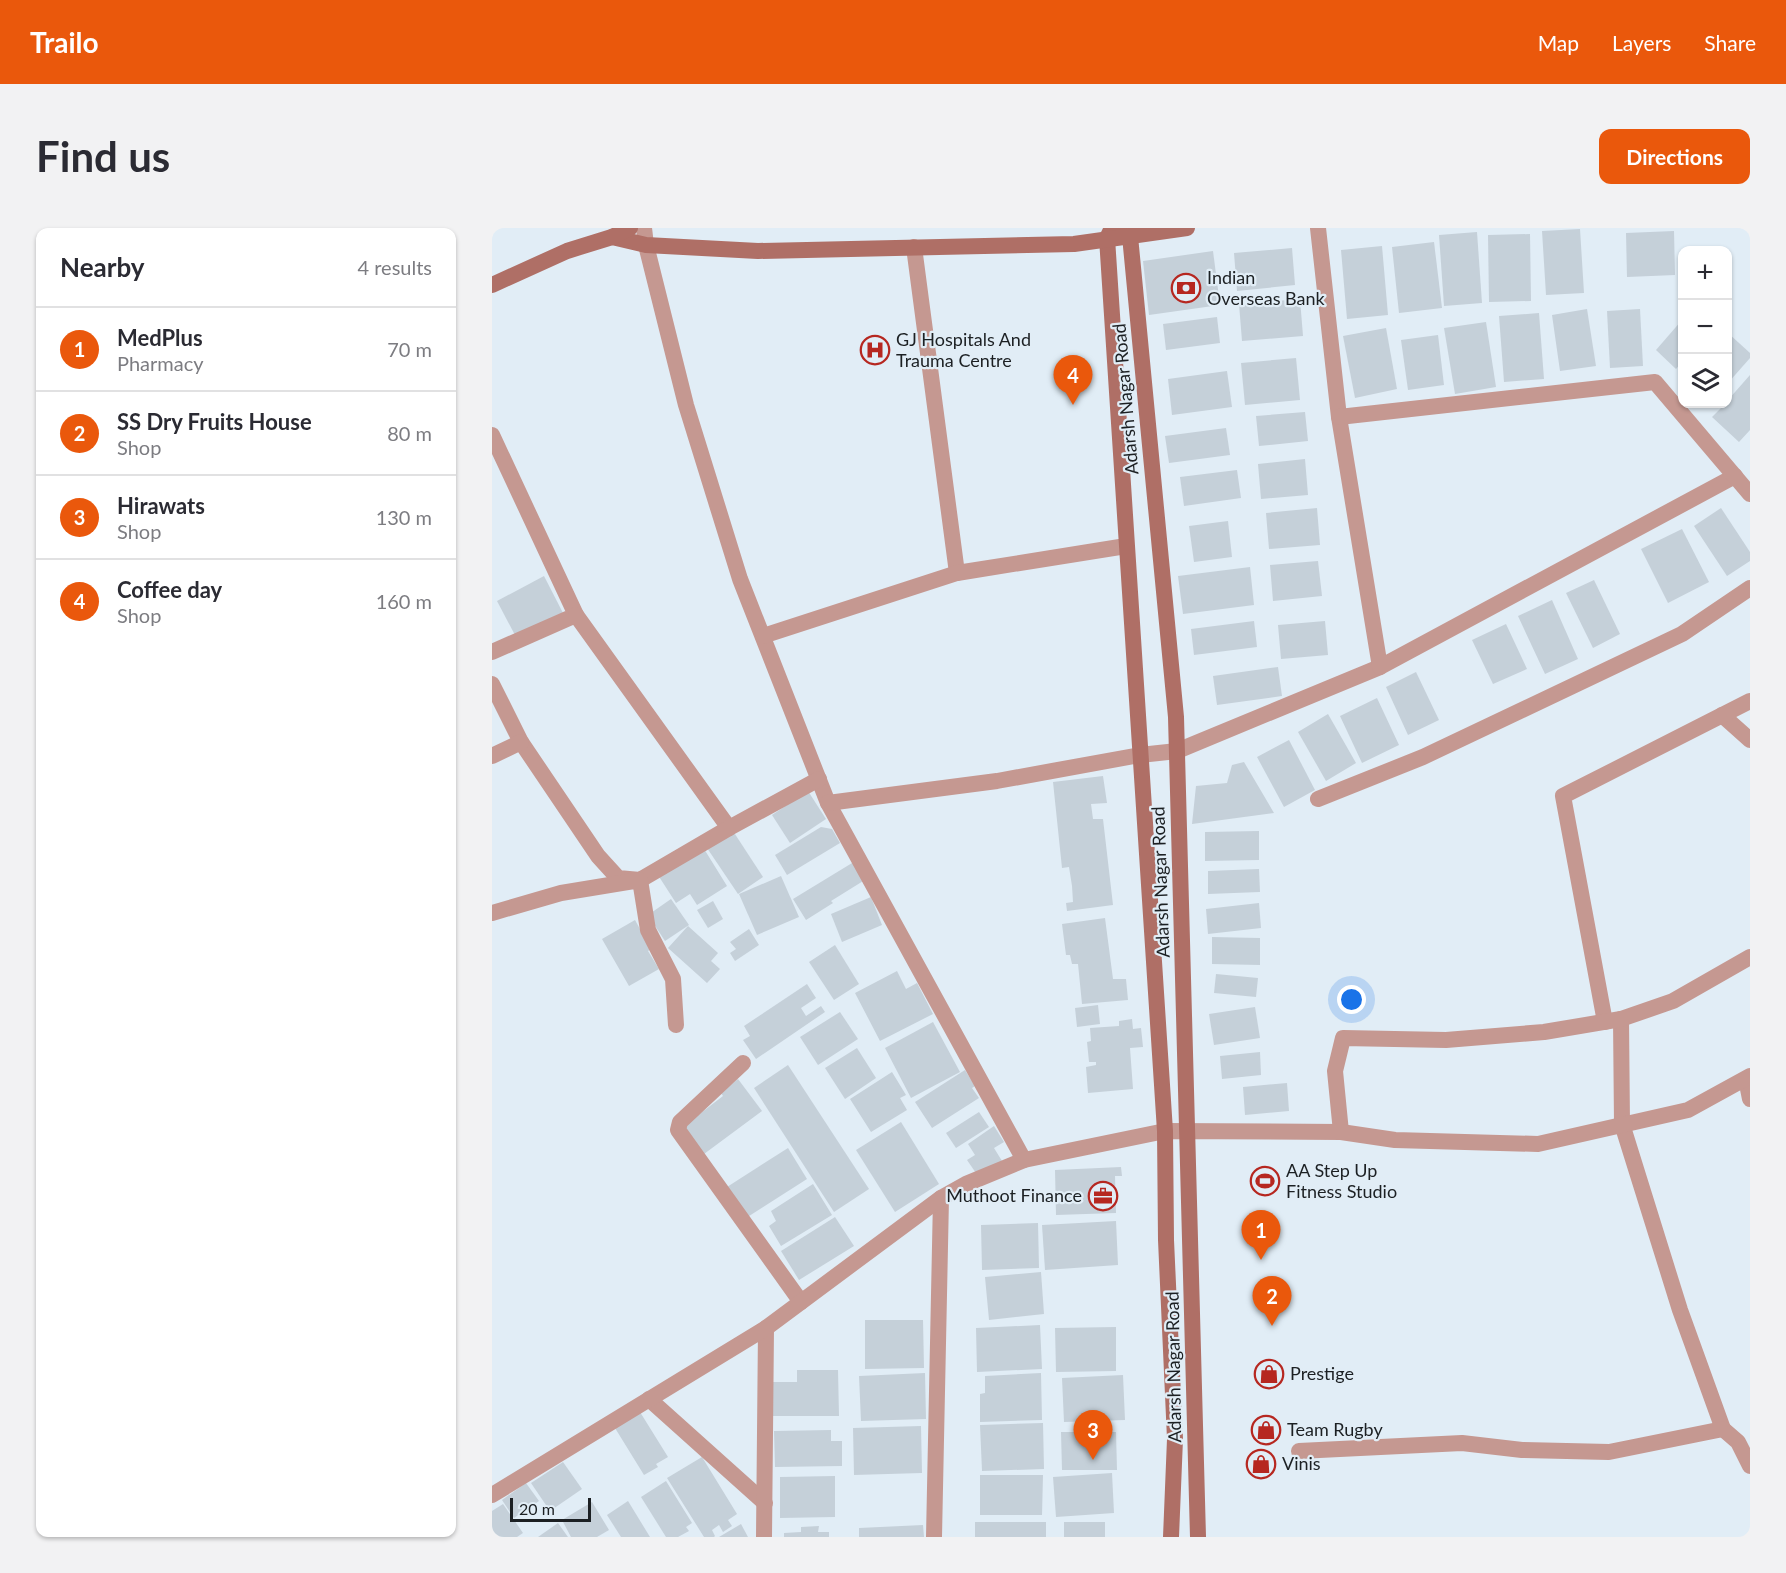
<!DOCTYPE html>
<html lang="en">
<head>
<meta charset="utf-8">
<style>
	body { margin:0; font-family:Lato,sans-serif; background:#f2f2f3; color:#2b2b33 }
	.controls { position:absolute; right:18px; top:18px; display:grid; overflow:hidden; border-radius:12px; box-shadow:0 2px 4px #0004 }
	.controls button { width:54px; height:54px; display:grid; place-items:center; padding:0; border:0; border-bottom:2px solid #e1e1e2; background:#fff; color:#2b2b33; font:30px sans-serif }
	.scale { position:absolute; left:18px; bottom:15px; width:81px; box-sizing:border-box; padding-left:6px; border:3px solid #1c2023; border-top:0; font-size:16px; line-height:21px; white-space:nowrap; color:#1c2023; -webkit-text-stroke:4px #e1edf6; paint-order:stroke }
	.you { position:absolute; left:860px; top:772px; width:21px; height:21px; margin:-15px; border:4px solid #fff; border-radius:50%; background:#1a73e8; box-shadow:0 0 0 9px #1a73e833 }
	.badge { display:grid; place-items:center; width:39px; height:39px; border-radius:50%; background:#ea580c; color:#fff; font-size:20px; font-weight:700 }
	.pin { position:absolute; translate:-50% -50px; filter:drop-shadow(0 2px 3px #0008) }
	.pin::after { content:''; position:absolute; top:32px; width:21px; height:18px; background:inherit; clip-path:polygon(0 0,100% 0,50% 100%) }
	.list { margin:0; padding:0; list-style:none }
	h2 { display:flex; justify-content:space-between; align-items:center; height:78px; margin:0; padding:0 24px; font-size:26px }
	h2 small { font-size:20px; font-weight:400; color:#7c7c81 }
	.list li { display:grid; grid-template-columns:39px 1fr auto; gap:18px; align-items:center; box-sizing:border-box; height:84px; padding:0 24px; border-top:2px solid #e1e1e2 }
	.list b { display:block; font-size:22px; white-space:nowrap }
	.list p { margin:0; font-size:20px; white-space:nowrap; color:#7c7c81 }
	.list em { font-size:20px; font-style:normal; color:#7c7c81 }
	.icon { flex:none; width:33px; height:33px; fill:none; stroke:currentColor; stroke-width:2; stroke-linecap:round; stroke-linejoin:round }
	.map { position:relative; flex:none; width:1258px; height:1309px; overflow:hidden; border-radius:12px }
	header { display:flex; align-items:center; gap:36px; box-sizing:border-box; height:84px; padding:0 30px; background:#ea580c; color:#fff }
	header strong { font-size:28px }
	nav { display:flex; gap:33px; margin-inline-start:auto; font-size:21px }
	.intro { display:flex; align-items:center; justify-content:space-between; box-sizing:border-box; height:144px; padding:0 36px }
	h1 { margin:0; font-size:42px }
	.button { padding:15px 27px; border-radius:12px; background:#ea580c; color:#fff; font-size:21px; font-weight:700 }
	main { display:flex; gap:36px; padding:0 36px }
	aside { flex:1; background:#fff; border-radius:12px; box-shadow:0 2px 4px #0004 }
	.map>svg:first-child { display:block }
</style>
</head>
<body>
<header>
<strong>Trailo</strong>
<nav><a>Map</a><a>Layers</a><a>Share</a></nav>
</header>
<div class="intro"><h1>Find us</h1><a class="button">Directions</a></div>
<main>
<aside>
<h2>Nearby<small>4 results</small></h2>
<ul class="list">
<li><span class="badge">1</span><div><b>MedPlus</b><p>Pharmacy</p></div><em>70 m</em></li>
<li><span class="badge">2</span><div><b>SS Dry Fruits House</b><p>Shop</p></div><em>80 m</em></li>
<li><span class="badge">3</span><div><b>Hirawats</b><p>Shop</p></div><em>130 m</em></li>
<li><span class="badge">4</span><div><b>Coffee day</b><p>Shop</p></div><em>160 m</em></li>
</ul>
</aside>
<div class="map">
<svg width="1258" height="1309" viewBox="0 0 1258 1309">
	<rect width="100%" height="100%" fill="#e1edf6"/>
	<g fill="#c5d0d9">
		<path d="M1088 1 1092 65 1054 67 1050 3Z"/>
		<path d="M1182 3 1183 47 1135 49 1134 5Z"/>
		<path d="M985 4 990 75 952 78 947 7Z"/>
		<path d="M1038 6 1039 73 997 74 996 7Z"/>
		<path d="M942 14 950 80 907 85 900 19Z"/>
		<path d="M890 18 896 87 855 91 849 22Z"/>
		<path d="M800 20 803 57 745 63 742 25Z"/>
		<path d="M721 23 728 77 657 87 651 33Z"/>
		<path d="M808 71 811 108 750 113 747 76Z"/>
		<path d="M1095 81 1104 138 1068 143 1060 87Z"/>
		<path d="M1148 81 1151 138 1118 140 1115 83Z"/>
		<path d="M1047 85 1052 151 1012 154 1007 88Z"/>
		<path d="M725 89 728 115 674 122 671 96Z"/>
		<path d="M1190 92V134L1184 141 1164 122Z"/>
		<path d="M994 94 1004 159 963 166 952 100Z"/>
		<path d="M894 100 905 161 863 170 851 108Z"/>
		<path d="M1236 105 1258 125V130L1236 155Z"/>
		<path d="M946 107 952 157 916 162 909 112Z"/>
		<path d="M804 130 808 172 753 177 749 135Z"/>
		<path d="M735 143 740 179 680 187 676 151Z"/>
		<path d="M1258 147V202L1247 214 1220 189 1233 176H1236V172Z"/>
		<path d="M813 184 816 213 767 218 764 188Z"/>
		<path d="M734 200 738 227 677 235 673 208Z"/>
		<path d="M813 231 816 267 769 271 766 236Z"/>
		<path d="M745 242 749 270 692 278 688 249Z"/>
		<path d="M825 280 828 317 777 321 774 285Z"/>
		<path d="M1229 280 1258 324V333L1235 348 1202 298Z"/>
		<path d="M736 293 740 329 702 334 697 298Z"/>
		<path d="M1190 301 1217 354 1176 375 1149 321Z"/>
		<path d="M826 333 830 368 781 373 778 337Z"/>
		<path d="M758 339 762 377 691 386 686 348Z"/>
		<path d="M52 348 71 385 24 409 5 373Z"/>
		<path d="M1102 352 1128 406 1101 420 1074 365Z"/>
		<path d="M1060 372 1086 431 1053 446 1026 388Z"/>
		<path d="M762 393 765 419 702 427 699 401Z"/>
		<path d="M833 393 836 427 789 431 786 397Z"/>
		<path d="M1014 396 1035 441 1001 456 980 412Z"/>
		<path d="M786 439 790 468 725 477 721 448Z"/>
		<path d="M924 444 947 492 916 507 894 459Z"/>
		<path d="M885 470 907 517 870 535 848 488Z"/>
		<path d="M836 486 864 535 834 553 806 504Z"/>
		<path d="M797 512 823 562 792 579 765 529Z"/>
		<path d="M752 534 782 585 700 596 704 558 735 555 740 537Z"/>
		<path d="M611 548 615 575 599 576 601 591H611L621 677 575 683 574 675 581 674 580 658 577 639 570 640 561 554Z"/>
		<path d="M316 563 334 591 298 615 280 587Z"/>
		<path d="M329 599 340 601 348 615 295 647 283 627Z"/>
		<path d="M239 600 271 649 246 666 213 617Z"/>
		<path d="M767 603V632L713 633V604Z"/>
		<path d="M209 616 235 658 205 677 198 666 184 675 164 644Z"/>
		<path d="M365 632 376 650 339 673 341 675 314 692 301 671Z"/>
		<path d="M767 641 768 664 716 666V643Z"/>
		<path d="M289 648 307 689 265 707 247 666Z"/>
		<path d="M379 669 390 697 350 714 339 686Z"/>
		<path d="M179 671 197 697 173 713 156 687Z"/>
		<path d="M221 673 231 691 216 700 205 682Z"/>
		<path d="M767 675 769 700 716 706 714 681Z"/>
		<path d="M613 690 621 751H634L636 772 590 776 586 736H580L578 727H574L570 696Z"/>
		<path d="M143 692 159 721 156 723 167 741 137 758 110 711Z"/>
		<path d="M196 698 226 725 219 733 228 741 215 755 176 720Z"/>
		<path d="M257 701 267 717 243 733 238 725 244 721 238 714Z"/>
		<path d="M720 709 768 710V737L720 736Z"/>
		<path d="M343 717 367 756 342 772 317 734Z"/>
		<path d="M405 743 414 761 425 755 441 786 388 813 363 765Z"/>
		<path d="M724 746 766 750 764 769 722 765Z"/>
		<path d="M315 756 324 770 309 780 314 788 329 778 333 784 264 831 251 812 258 808 252 798Z"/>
		<path d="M606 777 608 796 585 799 583 780Z"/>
		<path d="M763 779 768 810 722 817 717 786Z"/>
		<path d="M348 784 366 811 326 837 308 809Z"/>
		<path d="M640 791 641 801 649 800 651 819 638 820 641 861 596 865 594 839 604 837V834H597L595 814 599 813 598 800 627 798V793Z"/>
		<path d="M441 794 468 844 419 870 393 820Z"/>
		<path d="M365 820 384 850 353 871 333 840Z"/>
		<path d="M768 824 769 847 730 851 728 828Z"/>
		<path d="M296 837 377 961 342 984 262 860Z"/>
		<path d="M473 842 483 858 480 860 487 870 440 900 423 874Z"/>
		<path d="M400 844 414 867 408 870 415 882 379 904 358 871Z"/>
		<path d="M246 851 270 883 212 926 192 898 231 868 229 865Z"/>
		<path d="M795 855 797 883 753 887 751 859Z"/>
		<path d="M487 884 497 899 464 920 454 905Z"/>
		<path d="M409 894 447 956 403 984 364 922Z"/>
		<path d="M502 898 512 914 502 920 510 933 486 948 475 932 483 927 476 916Z"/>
		<path d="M296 920 315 951 254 990 235 959Z"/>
		<path d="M629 939 630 948H623L624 985 564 987 563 942Z"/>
		<path d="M321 956 340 987 289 1018 277 998 284 993 279 983Z"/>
		<path d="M343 989 362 1018 307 1052 289 1023Z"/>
		<path d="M624 993 626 1037 553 1042 550 997Z"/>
		<path d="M546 995 547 1040 490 1042 489 997Z"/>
		<path d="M549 1044 552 1086 497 1092 493 1049Z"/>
		<path d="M373 1092H431L432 1140 373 1141Z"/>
		<path d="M548 1097 550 1141 485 1144 484 1100Z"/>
		<path d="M624 1099V1143L564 1144 563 1100Z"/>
		<path d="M305 1142H346L347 1188H281L280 1154H305Z"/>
		<path d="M433 1145 434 1191 369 1193 367 1148Z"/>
		<path d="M549 1145 550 1192 488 1194V1166L493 1165V1148Z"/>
		<path d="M631 1147 633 1192 572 1194 570 1150Z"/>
		<path d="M148 1184 176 1229 164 1236 166 1239 152 1247 123 1200Z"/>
		<path d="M551 1195 552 1241 490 1243 488 1197Z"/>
		<path d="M429 1198 430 1245 362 1247 361 1200Z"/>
		<path d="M339 1202V1213H350V1238L283 1239 282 1203Z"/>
		<path d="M569 1204H624L625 1242H570Z"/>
		<path d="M210 1229 245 1286 236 1292 240 1298 231 1304 227 1297 220 1302 223 1308 222 1309H212L175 1250Z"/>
		<path d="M71 1234 90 1261 58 1283 39 1255Z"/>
		<path d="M620 1245 622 1285 564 1289 561 1249Z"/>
		<path d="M488 1247H551L550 1287H488Z"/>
		<path d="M343 1248V1289L288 1290V1249Z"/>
		<path d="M174 1253 200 1295 194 1299 197 1303 186 1309H174L149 1269Z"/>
		<path d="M34 1255 47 1273 22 1290 10 1272Z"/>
		<path d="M136 1273 158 1309H129L115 1287Z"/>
		<path d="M100 1274 117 1302 105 1309H79L70 1292Z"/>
		<path d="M11 1276 31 1305 25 1309H0V1283Z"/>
		<rect x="483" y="1294" width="71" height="15"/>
		<rect x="572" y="1294" width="41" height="15"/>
		<path d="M66 1295 76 1309H46Z"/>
		<path d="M249 1296 256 1309H227Z"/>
		<path d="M431 1297 432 1309H367V1300Z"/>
		<path d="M327 1298 326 1304H337V1309H292V1305L309 1304V1299Z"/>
	</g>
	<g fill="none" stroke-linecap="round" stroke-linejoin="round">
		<g stroke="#c59891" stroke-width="16">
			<path d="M152 0 154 17 194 177 248 351 336 575 532 932"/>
			<path d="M422 19 465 345"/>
			<path d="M0 207 84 387 0 424"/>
			<path d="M84 387 237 600"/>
			<path d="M271 408 465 345 634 318"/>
			<path d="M0 456 29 514 106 628 126 650 148 652 237 600 327 551"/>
			<path d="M1230 487 1258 512"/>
			<path d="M0 528 29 514"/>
			<path d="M826 571 931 529 1190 406 1258 360"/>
			<path d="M336 575 505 553 648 527 685 523 888 439"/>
			<path d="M0 685 69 665 148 652 156 702 181 751 184 797"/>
			<path d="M1129 791 1130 896 1188 1082 1231 1201"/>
			<path d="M1113 794 1071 568 1258 473"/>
			<path d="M251 835 188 894 186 902 309 1074"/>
			<path d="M1254 851 1258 871"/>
			<path d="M849 904 843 843 851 810 954 812 1052 804 1129 791 1181 773 1258 729"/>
			<path d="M157 1171 273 1275"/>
			<path d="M807 1223 970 1215 1030 1222 1117 1224 1231 1201 1246 1214 1258 1238"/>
			<path d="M272 1309 274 1100"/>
			<path d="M442 1309 449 970"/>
		</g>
		<g stroke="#c59891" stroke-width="16">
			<path d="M826 0 847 189 888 439 1243 248"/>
			<path d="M847 189 1163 154 1258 266"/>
			<path d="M0 1267 274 1100 449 970 474 956 532 932 673 903 849 904 903 912 1046 916 1196 882 1258 848"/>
		</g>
		<g stroke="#af6f66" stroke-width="16">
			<path d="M620 0 615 10 673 903 674 1012 683 1211 679 1309"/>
			<path d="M634 0 638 8 684 489 706 1309"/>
			<path d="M120 9 154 17 266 23 582 16 695 0"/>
			<path d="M0 57 75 23 120 9 138 0"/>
		</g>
	</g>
	<defs>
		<g id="bank-ring" transform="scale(1.5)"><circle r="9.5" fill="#e1edf6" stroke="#b62720" stroke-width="1.5"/><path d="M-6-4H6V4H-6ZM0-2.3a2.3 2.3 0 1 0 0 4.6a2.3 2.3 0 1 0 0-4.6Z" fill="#b62720"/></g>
		<g id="hospital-ring" transform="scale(1.5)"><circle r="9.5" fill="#e1edf6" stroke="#b62720" stroke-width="1.5"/><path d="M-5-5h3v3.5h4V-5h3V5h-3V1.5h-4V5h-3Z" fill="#b62720"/></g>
		<g id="stadium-ring" transform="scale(1.5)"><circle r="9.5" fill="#e1edf6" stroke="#b62720" stroke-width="1.5"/><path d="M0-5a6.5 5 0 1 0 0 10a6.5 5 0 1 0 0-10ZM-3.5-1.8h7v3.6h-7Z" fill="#b62720"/></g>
		<g id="office-ring" transform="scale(1.5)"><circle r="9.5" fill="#e1edf6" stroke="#b62720" stroke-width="1.5"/><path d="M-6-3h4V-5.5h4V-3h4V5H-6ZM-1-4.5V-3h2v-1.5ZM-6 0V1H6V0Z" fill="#b62720"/></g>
		<g id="shop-ring" transform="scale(1.5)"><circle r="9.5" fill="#e1edf6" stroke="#b62720" stroke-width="1.5"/><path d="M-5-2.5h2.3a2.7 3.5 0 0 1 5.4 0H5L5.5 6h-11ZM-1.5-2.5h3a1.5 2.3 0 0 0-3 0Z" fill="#b62720"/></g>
	</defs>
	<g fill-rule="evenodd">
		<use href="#bank-ring" x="694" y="60"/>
		<use href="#hospital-ring" x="383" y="122"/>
		<use href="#stadium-ring" x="773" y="953"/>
		<use href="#office-ring" x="611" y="968"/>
		<use href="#shop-ring" x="777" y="1146"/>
		<use href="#shop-ring" x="774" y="1202"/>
		<use href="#shop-ring" x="769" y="1236"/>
	</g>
	<g text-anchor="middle" stroke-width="4.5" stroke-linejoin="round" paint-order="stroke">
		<g font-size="18" fill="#1c2023" stroke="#e1edf6" text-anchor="start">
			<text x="715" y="56">Indian<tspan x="715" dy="21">Overseas Bank</tspan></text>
			<text x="404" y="118">GJ Hospitals And<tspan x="404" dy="21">Trauma Centre</tspan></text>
			<text x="794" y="949">AA Step Up<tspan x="794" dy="21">Fitness Studio</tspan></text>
			<text x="590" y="974" text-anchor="end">Muthoot Finance</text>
			<text x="798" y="1152">Prestige</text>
			<text x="795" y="1208">Team Rugby</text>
			<text x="790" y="1242">Vinis</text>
		</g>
		<g font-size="18" fill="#1c2023" stroke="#e1edf6">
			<text transform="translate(634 171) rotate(-95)" y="6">Adarsh Nagar Road</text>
			<text transform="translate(669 654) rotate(-92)" y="6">Adarsh Nagar Road</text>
			<text transform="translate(682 1139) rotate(-91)" y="6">Adarsh Nagar Road</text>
		</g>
	</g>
</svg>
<div class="controls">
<button>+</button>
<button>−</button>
<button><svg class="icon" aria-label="layers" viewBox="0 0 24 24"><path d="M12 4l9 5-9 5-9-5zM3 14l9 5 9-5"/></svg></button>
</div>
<div class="scale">20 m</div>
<div class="you"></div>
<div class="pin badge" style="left:769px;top:1032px">1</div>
<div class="pin badge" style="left:780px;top:1098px">2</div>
<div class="pin badge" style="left:601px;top:1232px">3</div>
<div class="pin badge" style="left:581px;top:177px">4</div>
</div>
</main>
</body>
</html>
